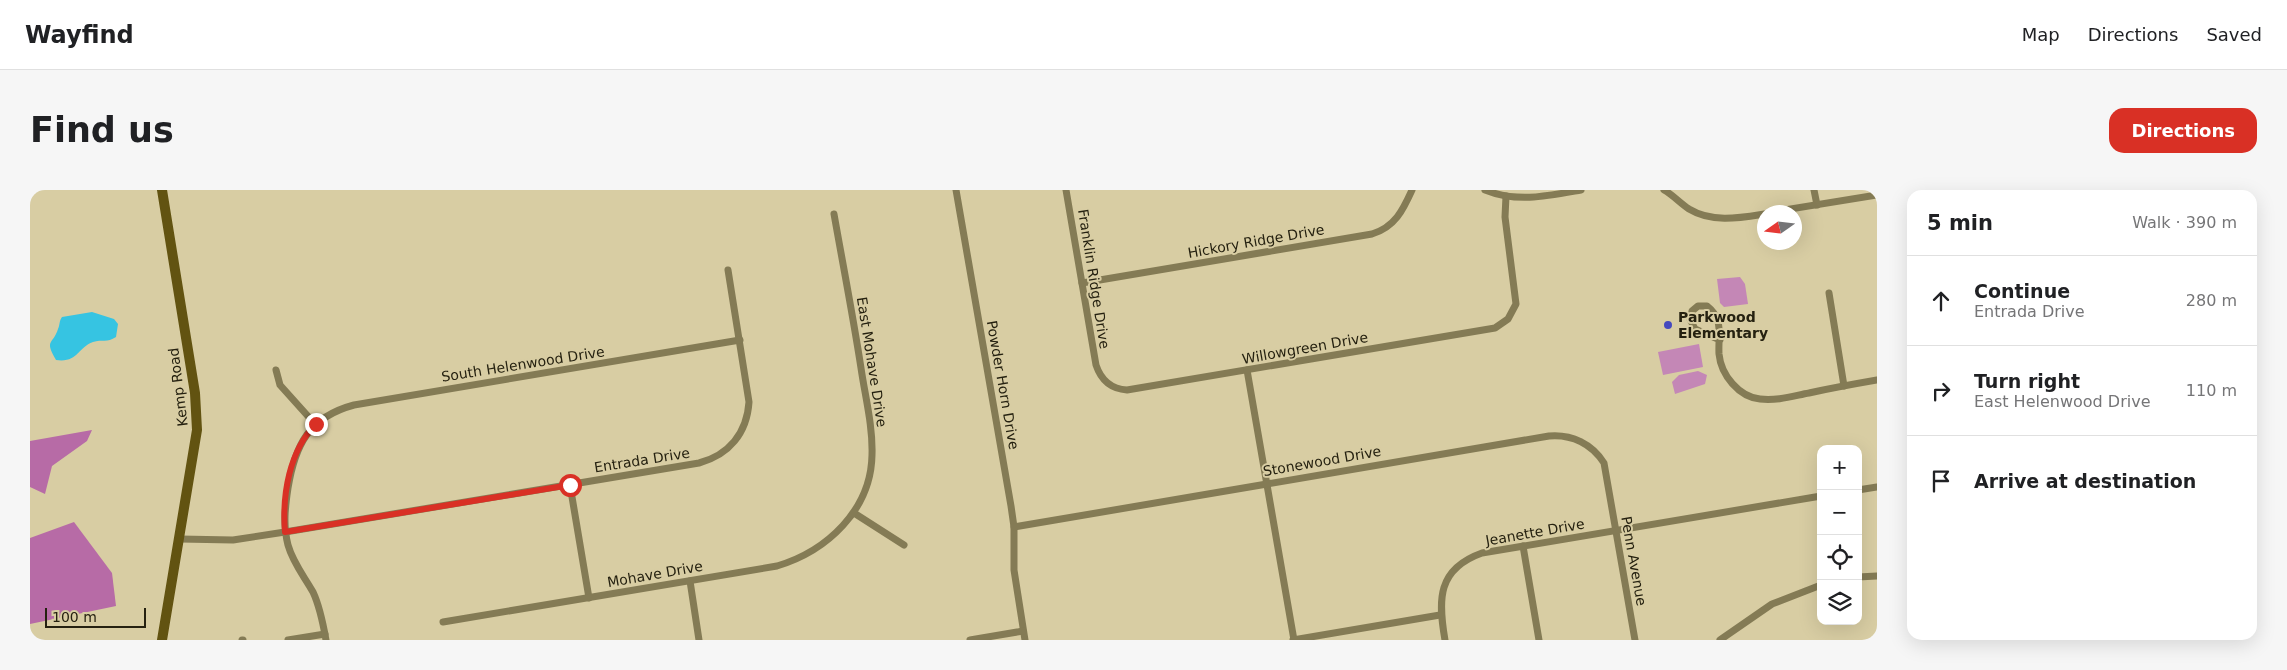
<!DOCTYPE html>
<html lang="en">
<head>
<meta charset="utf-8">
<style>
	body { margin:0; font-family:"DejaVu Sans",sans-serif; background:#f6f6f6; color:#202124 }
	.controls { position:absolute; right:15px; bottom:15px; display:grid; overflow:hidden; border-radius:10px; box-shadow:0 5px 20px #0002 }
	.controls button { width:45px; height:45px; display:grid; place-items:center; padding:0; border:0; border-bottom:1px solid #e0e0e0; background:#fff; color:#202124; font:25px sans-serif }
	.compass { position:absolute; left:1727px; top:15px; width:45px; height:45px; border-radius:50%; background:#fff; box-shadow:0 5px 20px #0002; rotate:256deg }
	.scale { position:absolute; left:15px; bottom:12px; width:101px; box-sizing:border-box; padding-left:5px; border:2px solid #252110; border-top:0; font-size:14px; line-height:18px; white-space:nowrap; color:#252110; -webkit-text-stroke:4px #d8cda3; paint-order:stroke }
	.stop { position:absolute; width:15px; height:15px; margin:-11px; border:4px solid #d93025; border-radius:50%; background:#fff }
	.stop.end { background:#d93025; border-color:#fff; box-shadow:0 1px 5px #0008 }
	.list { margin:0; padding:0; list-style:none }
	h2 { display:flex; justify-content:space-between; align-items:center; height:65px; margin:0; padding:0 20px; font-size:21px }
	h2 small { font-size:16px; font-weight:400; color:#757577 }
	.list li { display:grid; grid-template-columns:32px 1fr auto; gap:15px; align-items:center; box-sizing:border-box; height:90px; padding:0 20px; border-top:1px solid #e0e0e0 }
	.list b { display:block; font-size:19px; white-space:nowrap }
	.list p { margin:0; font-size:16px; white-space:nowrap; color:#757577 }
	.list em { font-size:16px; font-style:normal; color:#757577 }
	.icon { flex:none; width:28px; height:28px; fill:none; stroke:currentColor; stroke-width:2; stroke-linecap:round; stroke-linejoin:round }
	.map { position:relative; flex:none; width:1847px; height:450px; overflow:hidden; border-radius:15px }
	header { display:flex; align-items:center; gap:30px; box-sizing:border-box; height:70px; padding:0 25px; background:#fff; border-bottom:1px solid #e0e0e0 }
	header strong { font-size:24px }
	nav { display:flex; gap:28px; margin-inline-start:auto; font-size:18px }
	.intro { display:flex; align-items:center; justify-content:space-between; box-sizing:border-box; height:120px; padding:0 30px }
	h1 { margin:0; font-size:35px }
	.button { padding:12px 22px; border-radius:15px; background:#d93025; color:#fff; font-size:18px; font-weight:700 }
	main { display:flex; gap:30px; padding:0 30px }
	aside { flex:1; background:#fff; border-radius:15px; box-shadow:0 5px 20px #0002 }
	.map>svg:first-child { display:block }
</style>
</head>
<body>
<header>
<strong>Wayfind</strong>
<nav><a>Map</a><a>Directions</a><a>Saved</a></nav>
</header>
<div class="intro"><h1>Find us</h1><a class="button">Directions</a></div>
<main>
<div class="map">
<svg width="1847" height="450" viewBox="0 0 1847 450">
	<rect width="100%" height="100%" fill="#d8cda3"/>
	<g fill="#c487b6">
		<path d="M1710 87 1715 94 1718 114 1694 117 1690 113 1687 89Z"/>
		<path d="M1669 154 1673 177 1633 185 1628 162Z"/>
		<path d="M1668 181 1677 185 1675 194 1645 204 1642 192 1649 185Z"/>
	</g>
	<g fill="#b76ba6">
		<path d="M62 240 57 251 22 276 15 304 0 297V251Z"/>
		<path d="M44 332 82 383 86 416 0 434V348Z"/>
	</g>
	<path fill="#36c4e2" d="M62 122 84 129 88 134 86 147C77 153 72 149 63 152 47 158 48 173 26 170 14 149 23 155 28 139 30 135 29 131 32 127Z"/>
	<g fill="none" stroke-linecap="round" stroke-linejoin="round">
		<g stroke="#847b55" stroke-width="7">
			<path d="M926 0 981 316 984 337V380L995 450"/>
			<path d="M1036 0 1066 175C1071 190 1081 199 1097 200L1465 138 1478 129 1486 114 1475 27 1476 6"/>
			<path d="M1455 0C1487 13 1518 6 1551 0"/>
			<path d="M1634 0C1643 5 1650 13 1659 19 1682 33 1709 28 1734 24"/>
			<path d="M1784 0 1787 15"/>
			<path d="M1742 22 1847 5"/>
			<path d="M1052 93 1342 44C1365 37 1373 20 1382 0"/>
			<path d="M1799 103 1814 196"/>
			<path d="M1690 150 1665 139 1660 129 1662 121 1668 116H1677C1694 129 1688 145 1689 164 1691 185 1709 207 1730 209 1747 211 1763 206 1779 203 1802 198 1824 194 1847 190"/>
			<path d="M246 180 250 195 285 234"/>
			<path d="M1217 180 1264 450"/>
			<path d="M540 295 559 408"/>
			<path d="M1828 300 1847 297"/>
			<path d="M824 323 874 355"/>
			<path d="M984 337 1519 246C1542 244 1562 254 1574 273L1605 450"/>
			<path d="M150 349 203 350 255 342 669 273C699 265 717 243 719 212L698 80"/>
			<path d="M1493 356 1509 450"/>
			<path d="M1828 387 1847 386"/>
			<path d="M660 391 669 450"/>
			<path d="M413 432 747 376C797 361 841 320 842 265 843 236 835 206 831 178 823 126 813 75 804 24"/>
			<path d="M212 450H213"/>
			<path d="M258 450 295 444"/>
			<path d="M296 450C293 433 290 417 283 402 274 386 263 373 258 355 253 336 255 318 258 298 265 255 279 227 324 215L710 150"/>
			<path d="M940 450 993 441"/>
			<path d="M1263 450 1410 425"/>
			<path d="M1415 450C1408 410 1407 379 1452 363L1791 306"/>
			<path d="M1690 450 1742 414 1791 395"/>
		</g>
		<path stroke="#625311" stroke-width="10" d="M132 0 165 203 167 240 132 450"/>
	</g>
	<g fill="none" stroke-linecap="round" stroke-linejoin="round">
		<path stroke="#d93025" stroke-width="6" d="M286 234C259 261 252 305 255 342L540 295"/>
	</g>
	<circle fill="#4549be" stroke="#d8cda3" stroke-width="2" cx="1638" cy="135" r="5"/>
	<g text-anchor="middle" stroke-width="4" stroke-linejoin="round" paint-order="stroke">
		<g font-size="14" fill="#252110" stroke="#d8cda3">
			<text transform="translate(1226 51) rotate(-10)" y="5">Hickory Ridge Drive</text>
			<text transform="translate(1064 89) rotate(81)" y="5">Franklin Ridge Drive</text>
			<text transform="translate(1275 158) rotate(-10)" y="5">Willowgreen Drive</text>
			<text transform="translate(842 172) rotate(81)" y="5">East Mohave Drive</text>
			<text transform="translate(493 174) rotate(-9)" y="5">South Helenwood Drive</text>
			<text transform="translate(973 195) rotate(80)" y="5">Powder Horn Drive</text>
			<text transform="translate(148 197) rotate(-97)" y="5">Kemp Road</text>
			<text transform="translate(612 270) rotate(-9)" y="5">Entrada Drive</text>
			<text transform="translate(1292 271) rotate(-10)" y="5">Stonewood Drive</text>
			<text transform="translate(1505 342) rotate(-10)" y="5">Jeanette Drive</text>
			<text transform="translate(1604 371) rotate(80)" y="5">Penn Avenue</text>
			<text transform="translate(625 384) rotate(-10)" y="5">Mohave Drive</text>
		</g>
		<g font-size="14" font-weight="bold" fill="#252110" stroke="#d8cda3" text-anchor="start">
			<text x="1648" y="132">Parkwood<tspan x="1648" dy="16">Elementary</tspan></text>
		</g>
	</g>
</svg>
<div class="controls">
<button>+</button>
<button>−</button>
<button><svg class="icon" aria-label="locate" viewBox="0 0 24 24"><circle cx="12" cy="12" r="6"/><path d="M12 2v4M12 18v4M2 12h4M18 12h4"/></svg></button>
<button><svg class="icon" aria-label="layers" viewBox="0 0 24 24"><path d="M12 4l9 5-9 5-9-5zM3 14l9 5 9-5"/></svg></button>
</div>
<svg class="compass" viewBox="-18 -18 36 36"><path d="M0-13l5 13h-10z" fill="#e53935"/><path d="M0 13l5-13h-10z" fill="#757577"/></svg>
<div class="scale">100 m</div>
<div class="stop" style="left:540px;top:295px"></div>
<div class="stop end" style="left:286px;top:234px"></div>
</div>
<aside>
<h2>5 min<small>Walk · 390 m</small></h2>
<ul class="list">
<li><svg class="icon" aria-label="ahead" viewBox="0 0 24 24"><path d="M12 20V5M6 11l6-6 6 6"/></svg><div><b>Continue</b><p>Entrada Drive</p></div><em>280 m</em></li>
<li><svg class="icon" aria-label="right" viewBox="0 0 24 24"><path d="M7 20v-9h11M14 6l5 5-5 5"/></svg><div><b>Turn right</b><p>East Helenwood Drive</p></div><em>110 m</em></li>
<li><svg class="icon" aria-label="arrive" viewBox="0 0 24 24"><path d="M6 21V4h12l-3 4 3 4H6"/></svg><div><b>Arrive at destination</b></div></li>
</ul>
</aside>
</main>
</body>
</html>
